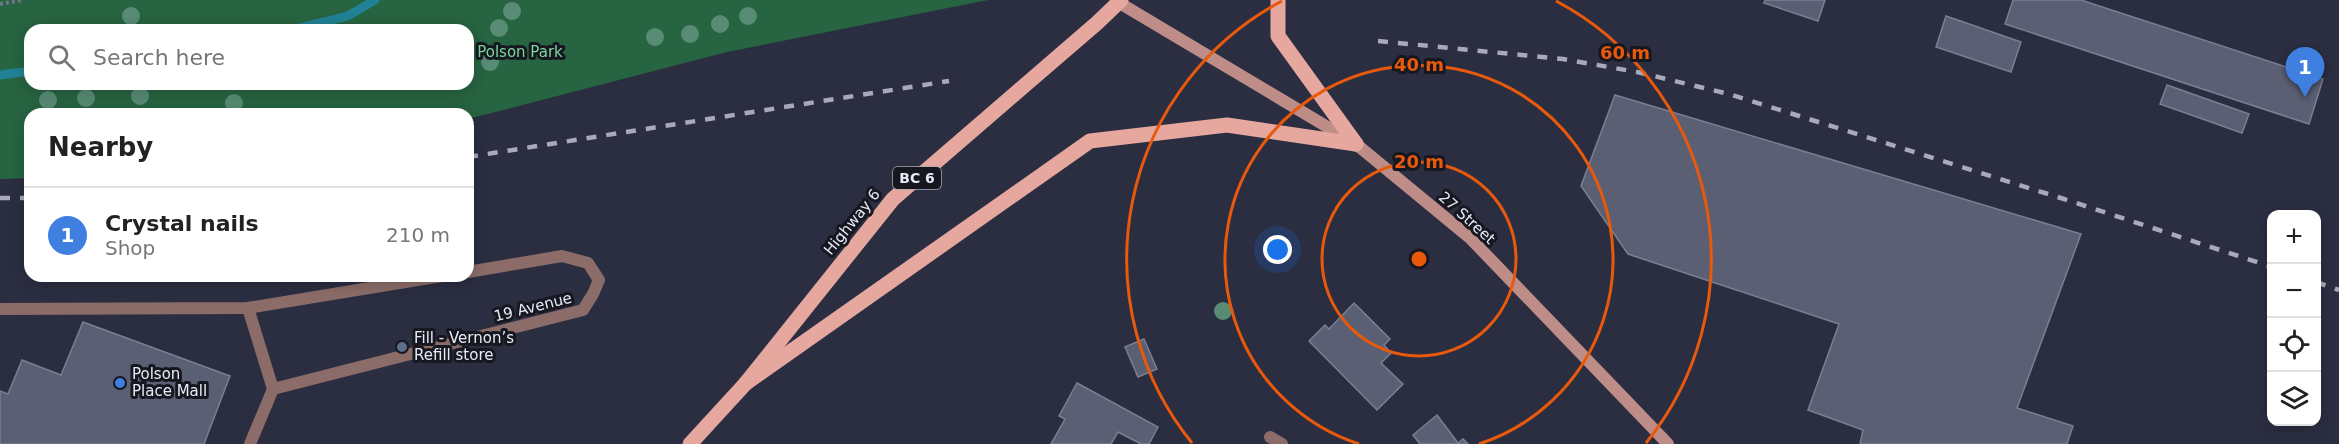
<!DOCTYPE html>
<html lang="en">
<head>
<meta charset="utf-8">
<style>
	body { margin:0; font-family:"DejaVu Sans",sans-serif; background:#f2f2f2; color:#222 }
	.controls { position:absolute; right:18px; bottom:18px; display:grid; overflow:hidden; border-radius:12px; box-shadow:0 3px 15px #0003 }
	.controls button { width:54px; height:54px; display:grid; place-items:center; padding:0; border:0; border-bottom:2px solid #e0e0e0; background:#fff; color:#222; font:30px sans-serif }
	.you { position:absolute; left:1278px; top:250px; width:21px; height:21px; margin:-15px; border:4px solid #fff; border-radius:50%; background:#1a73e8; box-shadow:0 0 0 9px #1a73e833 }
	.badge { display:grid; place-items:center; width:39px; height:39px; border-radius:50%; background:#0f766e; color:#fff; font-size:20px; font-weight:700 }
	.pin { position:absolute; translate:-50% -50px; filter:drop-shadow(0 2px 3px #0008) }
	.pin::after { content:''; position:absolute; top:32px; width:21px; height:18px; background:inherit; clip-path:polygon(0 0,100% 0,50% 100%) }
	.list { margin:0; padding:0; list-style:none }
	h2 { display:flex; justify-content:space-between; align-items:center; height:78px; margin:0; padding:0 24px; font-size:26px }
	h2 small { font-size:20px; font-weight:400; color:#767676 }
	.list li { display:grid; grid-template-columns:39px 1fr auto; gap:18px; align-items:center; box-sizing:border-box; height:96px; padding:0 24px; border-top:2px solid #e0e0e0 }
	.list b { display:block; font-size:22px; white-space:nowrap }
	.list p { margin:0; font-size:20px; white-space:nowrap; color:#767676 }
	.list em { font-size:20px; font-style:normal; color:#767676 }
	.icon { flex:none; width:33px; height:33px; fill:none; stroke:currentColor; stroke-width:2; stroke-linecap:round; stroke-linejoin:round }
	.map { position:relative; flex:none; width:2339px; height:444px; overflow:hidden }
	.search { position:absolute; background:#fff; box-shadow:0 3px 15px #0003; left:24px; top:24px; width:450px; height:66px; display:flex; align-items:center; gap:15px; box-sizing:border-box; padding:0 21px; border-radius:18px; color:#767676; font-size:22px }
	.panel { position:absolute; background:#fff; box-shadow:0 3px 15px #0003; left:24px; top:108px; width:450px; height:174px; border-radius:18px }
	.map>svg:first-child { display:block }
</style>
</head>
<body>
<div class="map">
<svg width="2339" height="444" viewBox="0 0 2339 444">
	<rect width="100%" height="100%" fill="#2b2e41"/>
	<path fill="#276441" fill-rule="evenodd" d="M0 0H988L727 52 468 119V114H30V178L0 179ZM30 30H468V84H30Z"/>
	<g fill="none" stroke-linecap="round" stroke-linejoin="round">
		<g stroke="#218295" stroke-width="9">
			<path d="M291 30 348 16 375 0"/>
			<path d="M0 75 30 71"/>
		</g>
	</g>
	<g fill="#5b5f74" stroke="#7b7e94" stroke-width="1.5">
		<path d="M1765 0H1825L1818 21 1764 3Z"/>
		<path d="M2013 0H2081L2323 79 2309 124 2005 24Z"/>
		<path d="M1946 16 2021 42 2011 72 1936 47Z"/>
		<path d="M2167 85 2249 114 2242 133 2160 104Z"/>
		<path d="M1615 95 2081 234 2017 408 2073 426 2067 444H1860L1863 430 1808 410 1839 324 1628 254 1581 186Z"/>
		<path d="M1354 303 1390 339 1384 345 1391 353 1381 363 1403 384 1377 410 1309 341 1325 325 1329 329Z"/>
		<path d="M83 322 230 376 204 444H0V391L8 394 22 360 61 375Z"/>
		<path d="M1144 339 1157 369 1138 377 1125 347Z"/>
		<path d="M1077 383 1158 427 1149 444H1141L1118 432 1111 444H1051L1065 419 1059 416Z"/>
		<path d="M1437 415 1458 443 1463 439 1468 444H1420L1413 435Z"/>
	</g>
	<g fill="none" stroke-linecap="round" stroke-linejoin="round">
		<path stroke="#737687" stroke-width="4" stroke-dasharray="3 3" stroke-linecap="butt" d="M0 4 22 0"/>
		<path stroke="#8b6c68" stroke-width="12" d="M248 308 273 389"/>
		<g stroke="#8b6c68" stroke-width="12">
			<path d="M0 309 248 308 442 276"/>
			<path d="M1270 437 1282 444"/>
			<path d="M250 444 273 389 583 310 593 294 599 280 588 263 562 256 468 272"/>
		</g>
		<path stroke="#be8d87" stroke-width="12" d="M1118 2 1356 144 1470 238 1668 444"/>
		<g stroke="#e6a79f" stroke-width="15">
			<path d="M1278 0V36L1356 144"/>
			<path d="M746 383 1090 141 1227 125 1356 144"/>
			<path d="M690 444 746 383 893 199 1097 23 1121 0"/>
		</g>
		<g stroke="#a8aab9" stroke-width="4.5" stroke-dasharray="10 10" stroke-linecap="butt">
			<path d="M1378 41 1563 59 1637 72 1729 94 2064 199 2272 267"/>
			<path d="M468 157 949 81"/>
			<path d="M0 198H30"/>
			<path d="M2316 282 2339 290"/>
		</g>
	</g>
	<g fill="#588c75">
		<circle cx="512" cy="11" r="9"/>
		<circle cx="131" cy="16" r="9"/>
		<circle cx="748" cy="16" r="9"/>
		<circle cx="720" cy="24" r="9"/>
		<circle cx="499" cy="28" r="9"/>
		<circle cx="690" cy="34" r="9"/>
		<circle cx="655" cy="37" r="9"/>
		<circle cx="490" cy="62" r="9"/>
		<circle cx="140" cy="96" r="9"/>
		<circle cx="86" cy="98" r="9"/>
		<circle cx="48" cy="100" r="9"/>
		<circle cx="234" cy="103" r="9"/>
		<circle cx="1223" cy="311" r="9"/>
	</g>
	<g fill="none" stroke="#e8590c" stroke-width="3">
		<circle cx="1419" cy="259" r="97"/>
		<path d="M1359 444A194 194 0 1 1 1479 444"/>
		<path d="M1192 443A292 292 0 0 1 1282 1M1556 1A292 292 0 0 1 1646 443"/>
	</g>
	<circle fill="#5c6f8a" stroke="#16171f" stroke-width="2" cx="402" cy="347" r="6"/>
	<circle fill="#3f7fe0" stroke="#16171f" stroke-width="2" cx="120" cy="383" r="6"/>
	<g text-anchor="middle" stroke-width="6" stroke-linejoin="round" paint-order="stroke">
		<rect fill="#16171f" stroke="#a9abb6" stroke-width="1.5" x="893" y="167" width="48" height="22" rx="4.5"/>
		<g font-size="14" font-weight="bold" fill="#e8eaf7">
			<text x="917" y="183">BC 6</text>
		</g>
		<g font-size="15" fill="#7dd89f" stroke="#16171f">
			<text x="520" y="57">Polson Park</text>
		</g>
		<g font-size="15" fill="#e8eaf7" stroke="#16171f">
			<text transform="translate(1467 218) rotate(42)" y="5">27 Street</text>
			<text transform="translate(852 222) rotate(-51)" y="5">Highway 6</text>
			<text transform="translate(533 307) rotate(-14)" y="5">19 Avenue</text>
		</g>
		<g font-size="15" fill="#e8eaf7" stroke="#16171f" text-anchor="start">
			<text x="414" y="343">Fill - Vernon’s<tspan x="414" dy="17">Refill store</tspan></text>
			<text x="132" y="379">Polson<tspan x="132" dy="17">Place Mall</tspan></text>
		</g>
	</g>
	<circle cx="1419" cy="259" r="9" fill="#e8590c" stroke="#16171f" stroke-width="3"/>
	<g font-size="18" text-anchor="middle" font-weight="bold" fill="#e8590c" stroke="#16171f" stroke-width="6" stroke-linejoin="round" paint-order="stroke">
		<text x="1625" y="59">60 m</text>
		<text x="1419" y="71">40 m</text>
		<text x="1419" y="168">20 m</text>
	</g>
</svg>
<div class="controls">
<button>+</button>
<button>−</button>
<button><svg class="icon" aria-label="locate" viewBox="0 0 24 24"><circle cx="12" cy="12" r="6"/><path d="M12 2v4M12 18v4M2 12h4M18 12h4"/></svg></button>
<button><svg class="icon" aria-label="layers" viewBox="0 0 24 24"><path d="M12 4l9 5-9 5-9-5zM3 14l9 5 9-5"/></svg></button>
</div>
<div class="you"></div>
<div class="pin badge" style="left:2305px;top:97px;background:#3f7fe0">1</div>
<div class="search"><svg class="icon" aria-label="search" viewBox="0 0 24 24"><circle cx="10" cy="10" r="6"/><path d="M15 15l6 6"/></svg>Search here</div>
<section class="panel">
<h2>Nearby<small></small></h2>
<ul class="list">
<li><span class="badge" style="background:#3f7fe0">1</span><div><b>Crystal nails</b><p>Shop</p></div><em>210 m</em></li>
</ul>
</section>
</div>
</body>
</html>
